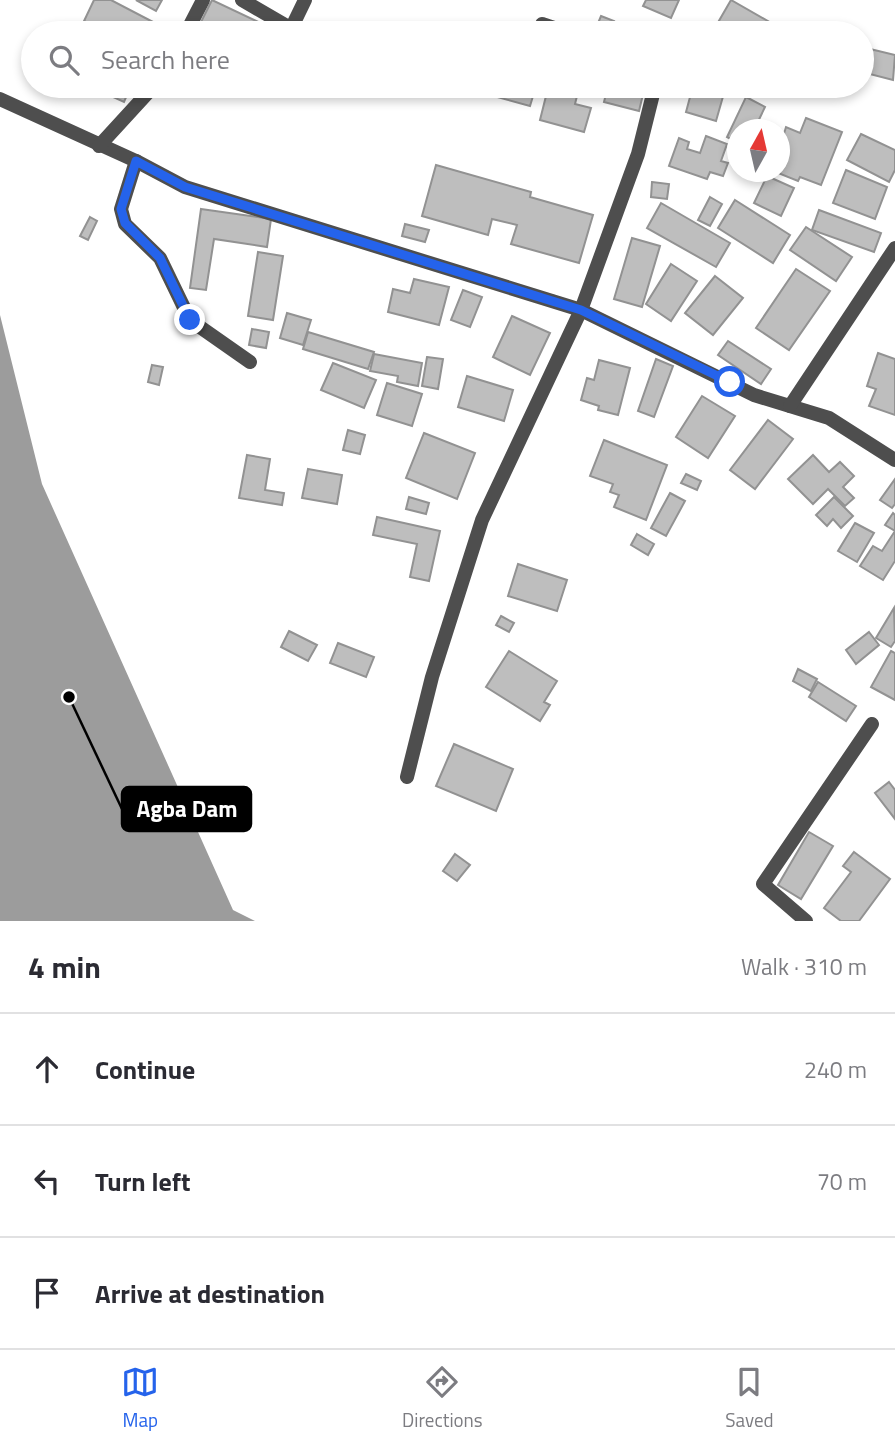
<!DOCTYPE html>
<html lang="en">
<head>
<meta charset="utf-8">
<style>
	body { margin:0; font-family:"Titillium Web",sans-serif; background:#f7f7f7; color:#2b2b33 }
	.compass { position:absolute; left:727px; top:119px; width:63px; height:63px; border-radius:50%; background:#fff; box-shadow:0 4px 10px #0003; rotate:8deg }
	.stop { position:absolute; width:21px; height:21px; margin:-16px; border:5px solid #2563eb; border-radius:50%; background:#fff }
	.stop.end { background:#2563eb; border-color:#fff; box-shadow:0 2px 7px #0008 }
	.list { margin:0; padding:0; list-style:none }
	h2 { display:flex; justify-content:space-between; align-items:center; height:91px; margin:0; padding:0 28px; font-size:30px }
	h2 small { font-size:23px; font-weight:400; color:#7c7c81 }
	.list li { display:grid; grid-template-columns:46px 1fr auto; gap:21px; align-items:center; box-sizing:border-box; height:112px; padding:0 28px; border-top:2px solid #e1e1e2 }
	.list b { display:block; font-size:26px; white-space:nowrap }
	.list em { font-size:23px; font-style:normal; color:#7c7c81 }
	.icon { flex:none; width:38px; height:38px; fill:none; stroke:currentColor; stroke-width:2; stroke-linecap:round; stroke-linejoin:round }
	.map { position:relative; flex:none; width:895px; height:921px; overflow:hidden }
	.search { position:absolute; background:#fff; box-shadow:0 4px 10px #0003; left:21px; right:21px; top:21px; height:77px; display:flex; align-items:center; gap:18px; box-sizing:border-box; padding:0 24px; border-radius:38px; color:#7c7c81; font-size:26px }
	.sheet { height:427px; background:#fff }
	nav { display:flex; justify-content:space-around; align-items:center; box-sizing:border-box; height:98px; border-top:2px solid #e1e1e2; background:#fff; font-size:19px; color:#7c7c81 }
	nav a { display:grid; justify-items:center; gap:4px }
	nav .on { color:#2563eb }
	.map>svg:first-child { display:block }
</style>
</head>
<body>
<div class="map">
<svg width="895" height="921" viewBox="0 0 895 921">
	<rect width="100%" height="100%" fill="#fff"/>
	<path fill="#9c9c9c" d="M0 315 42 484 233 910 255 921H0Z"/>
	<g fill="#bebebe" stroke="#929292" stroke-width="2">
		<path d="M94 0H111L155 23 150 33H107L84 21Z"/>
		<path d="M136 0H162L156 11Z"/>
		<path d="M212 0 273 29 271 33H219L200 24Z"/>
		<path d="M646 0H679L671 18 643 6Z"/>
		<path d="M731 0 780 28 777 33H728L716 26Z"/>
		<path d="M601 16 614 21 609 33 596 28Z"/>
		<path d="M862 47 895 55 893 80 862 72Z"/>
		<path d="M89 86H131L124 102Z"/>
		<path d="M469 86H536L530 106 468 89Z"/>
		<path d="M608 86H645L639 111 604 102Z"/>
		<path d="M693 86H726L716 121 686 112Z"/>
		<path d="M548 88 577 96 575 104 591 108 584 132 540 120Z"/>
		<path d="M746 97 765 107 754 130H738V143L727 137Z"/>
		<path d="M806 118 842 132 821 185 800 177 798 181 778 173 787 150 780 147 786 127 800 133Z"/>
		<path d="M861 134 895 150V170L889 182 847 160Z"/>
		<path d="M706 136 727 144 721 161 728 163 723 176 710 172 707 179 669 166 679 138 689 142 687 149 700 153Z"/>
		<path d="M436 165 531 192 530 197 593 215 579 263 511 244 517 225 492 219 488 235 422 216Z"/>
		<path d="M846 170 887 187 875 219 833 203Z"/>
		<path d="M767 176 794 188 781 216 754 203Z"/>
		<path d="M652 182 669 184 667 199 651 197Z"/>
		<path d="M710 197 722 204 710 226 698 220Z"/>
		<path d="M735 200 790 235 773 263 718 228Z"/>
		<path d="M661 203 730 243 716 267 647 228Z"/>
		<path d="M201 209 271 219 267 247 214 239 206 290 190 288Z"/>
		<path d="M819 210 881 233 874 252 812 230Z"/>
		<path d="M90 217 97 221 88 240 80 236Z"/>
		<path d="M405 224 429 230 425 242 402 236Z"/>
		<path d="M806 227 852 257 836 281 790 250Z"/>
		<path d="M632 238 660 246 642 307 614 299Z"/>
		<path d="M258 252 283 256 273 320 248 316Z"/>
		<path d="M671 264 697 281 671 321 646 304Z"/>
		<path d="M796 269 830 291 789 350 756 328Z"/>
		<path d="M715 276 743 298 713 335 685 313Z"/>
		<path d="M414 279 449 287 439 325 388 312 393 289 410 293Z"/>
		<path d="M463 290 482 297 470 327 451 320Z"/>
		<path d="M287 313 311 320 303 345 280 338Z"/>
		<path d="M512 316 550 333 530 375 493 357Z"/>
		<path d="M252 329 269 332 266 348 249 345Z"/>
		<path d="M308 332 374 352 368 369 303 349Z"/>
		<path d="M728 341 771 369 761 384 718 355Z"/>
		<path d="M878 353 895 359V415L869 406 876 389 867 386Z"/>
		<path d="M374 354 422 363 418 386 397 382 398 376 370 371Z"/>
		<path d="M427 357 443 359 438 389 422 386Z"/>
		<path d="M656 359 673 366 654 417 638 411Z"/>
		<path d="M599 360 630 368 618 415 598 410 599 406 581 400 587 378 594 380Z"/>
		<path d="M333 363 376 380 364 408 321 390Z"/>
		<path d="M152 365 163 367 159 385 148 382Z"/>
		<path d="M467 376 513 390 504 421 458 407Z"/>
		<path d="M387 383 422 394 412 426 377 415Z"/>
		<path d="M702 396 735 416 708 458 676 437Z"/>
		<path d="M768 420 793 439 755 489 730 470Z"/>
		<path d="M348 430 365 435 360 454 343 450Z"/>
		<path d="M424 433 475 453 457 499 406 478Z"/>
		<path d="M604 440 667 465 646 520 614 507 619 495 610 492 613 484 590 476Z"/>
		<path d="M247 455 270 459 265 490 284 493 282 505 239 498Z"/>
		<path d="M813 455 829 472 840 462 854 476 843 487 854 498 845 506 828 489 813 504 788 479Z"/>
		<path d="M308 469 342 475 337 504 302 498Z"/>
		<path d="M686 474 701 481 697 490 681 483Z"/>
		<path d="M895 479V504L892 508 880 500Z"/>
		<path d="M670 493 685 501 666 536 651 528Z"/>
		<path d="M409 497 429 503 426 514 406 509Z"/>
		<path d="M834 497 853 516 841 528 833 519 827 526 816 515Z"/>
		<path d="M893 513 895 515V561L883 580 860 566 873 546 882 551 895 531 885 525Z"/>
		<path d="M377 517 440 531 429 581 410 577 417 544 373 535Z"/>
		<path d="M855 523 874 533 857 562 838 551Z"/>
		<path d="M637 534 654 544 648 555 631 545Z"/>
		<path d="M518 564 567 580 557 611 508 596Z"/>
		<path d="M894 608 895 641 891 647 876 638Z"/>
		<path d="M501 616 514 623 509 632 496 625Z"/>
		<path d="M289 631 317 645 308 661 281 647Z"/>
		<path d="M869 632 879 645 856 664 846 650Z"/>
		<path d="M338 643 374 657 366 677 330 663Z"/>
		<path d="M509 651 557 681 544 702 550 705 540 721 486 687Z"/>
		<path d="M891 651 895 653V700L871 687Z"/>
		<path d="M798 669 817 679 811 691 793 681Z"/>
		<path d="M818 682 856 706 846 721 809 697Z"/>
		<path d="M454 744 513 769 496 811 436 786Z"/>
		<path d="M889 782 895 790V819L875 793Z"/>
		<path d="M809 832 833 846 801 899 778 885Z"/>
		<path d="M854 852 890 879 859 921H841L824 908 851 872 843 866Z"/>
		<path d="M455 854 470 865 457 881 443 871Z"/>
	</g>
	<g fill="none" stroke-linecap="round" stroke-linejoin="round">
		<g stroke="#4e4e4e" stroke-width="14">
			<path d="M242 0 292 29"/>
			<path d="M542 24 569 33"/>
			<path d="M186 33 203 0"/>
			<path d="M289 33 305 0"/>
			<path d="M0 99 136 161 185 187 581 310 754 395 829 418 895 460"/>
			<path d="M99 146 154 86"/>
			<path d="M136 161 121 209 125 224 160 258 190 320 250 362"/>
			<path d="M790 406 895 248"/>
			<path d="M407 777 432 677 482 520 581 310 638 154 655 86"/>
			<path d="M806 921 763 884 872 724"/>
		</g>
	</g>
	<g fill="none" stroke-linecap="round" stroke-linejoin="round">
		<path stroke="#2563eb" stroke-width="9" d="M190 320 160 258 125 223 121 209 136 161 185 187 581 310 730 382"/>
	</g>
	<path fill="none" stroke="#000" stroke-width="2.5" d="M69 697L122 809"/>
	<circle fill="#000" stroke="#fff" stroke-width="2.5" cx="69" cy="697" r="7"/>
	<rect fill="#000" stroke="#000" stroke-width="2.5" x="122" y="787" width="129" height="44" rx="7"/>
	<g font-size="23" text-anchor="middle" font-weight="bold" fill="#fff">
		<text x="187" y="817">Agba Dam</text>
	</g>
</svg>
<svg class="compass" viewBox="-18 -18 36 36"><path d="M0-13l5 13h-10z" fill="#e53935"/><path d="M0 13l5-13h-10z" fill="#7c7c81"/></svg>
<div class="stop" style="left:730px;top:382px"></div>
<div class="stop end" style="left:190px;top:320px"></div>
<div class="search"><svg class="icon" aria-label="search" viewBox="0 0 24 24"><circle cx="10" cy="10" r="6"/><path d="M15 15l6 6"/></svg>Search here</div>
</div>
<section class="sheet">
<h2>4 min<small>Walk · 310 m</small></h2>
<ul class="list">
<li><svg class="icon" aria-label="ahead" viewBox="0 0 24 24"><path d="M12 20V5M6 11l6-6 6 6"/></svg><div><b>Continue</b></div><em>240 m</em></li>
<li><svg class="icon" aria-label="left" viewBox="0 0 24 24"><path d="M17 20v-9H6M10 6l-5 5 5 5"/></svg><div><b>Turn left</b></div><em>70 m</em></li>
<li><svg class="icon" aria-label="arrive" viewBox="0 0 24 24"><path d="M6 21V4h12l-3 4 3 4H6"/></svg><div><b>Arrive at destination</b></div></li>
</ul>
</section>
<nav>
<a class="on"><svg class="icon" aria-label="map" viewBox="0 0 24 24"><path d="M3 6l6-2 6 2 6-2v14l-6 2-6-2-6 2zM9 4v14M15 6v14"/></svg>Map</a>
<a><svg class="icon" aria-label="directions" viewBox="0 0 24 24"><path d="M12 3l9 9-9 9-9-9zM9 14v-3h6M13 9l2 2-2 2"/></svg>Directions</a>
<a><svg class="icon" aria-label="saved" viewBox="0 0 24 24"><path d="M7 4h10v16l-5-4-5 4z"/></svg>Saved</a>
</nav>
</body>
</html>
